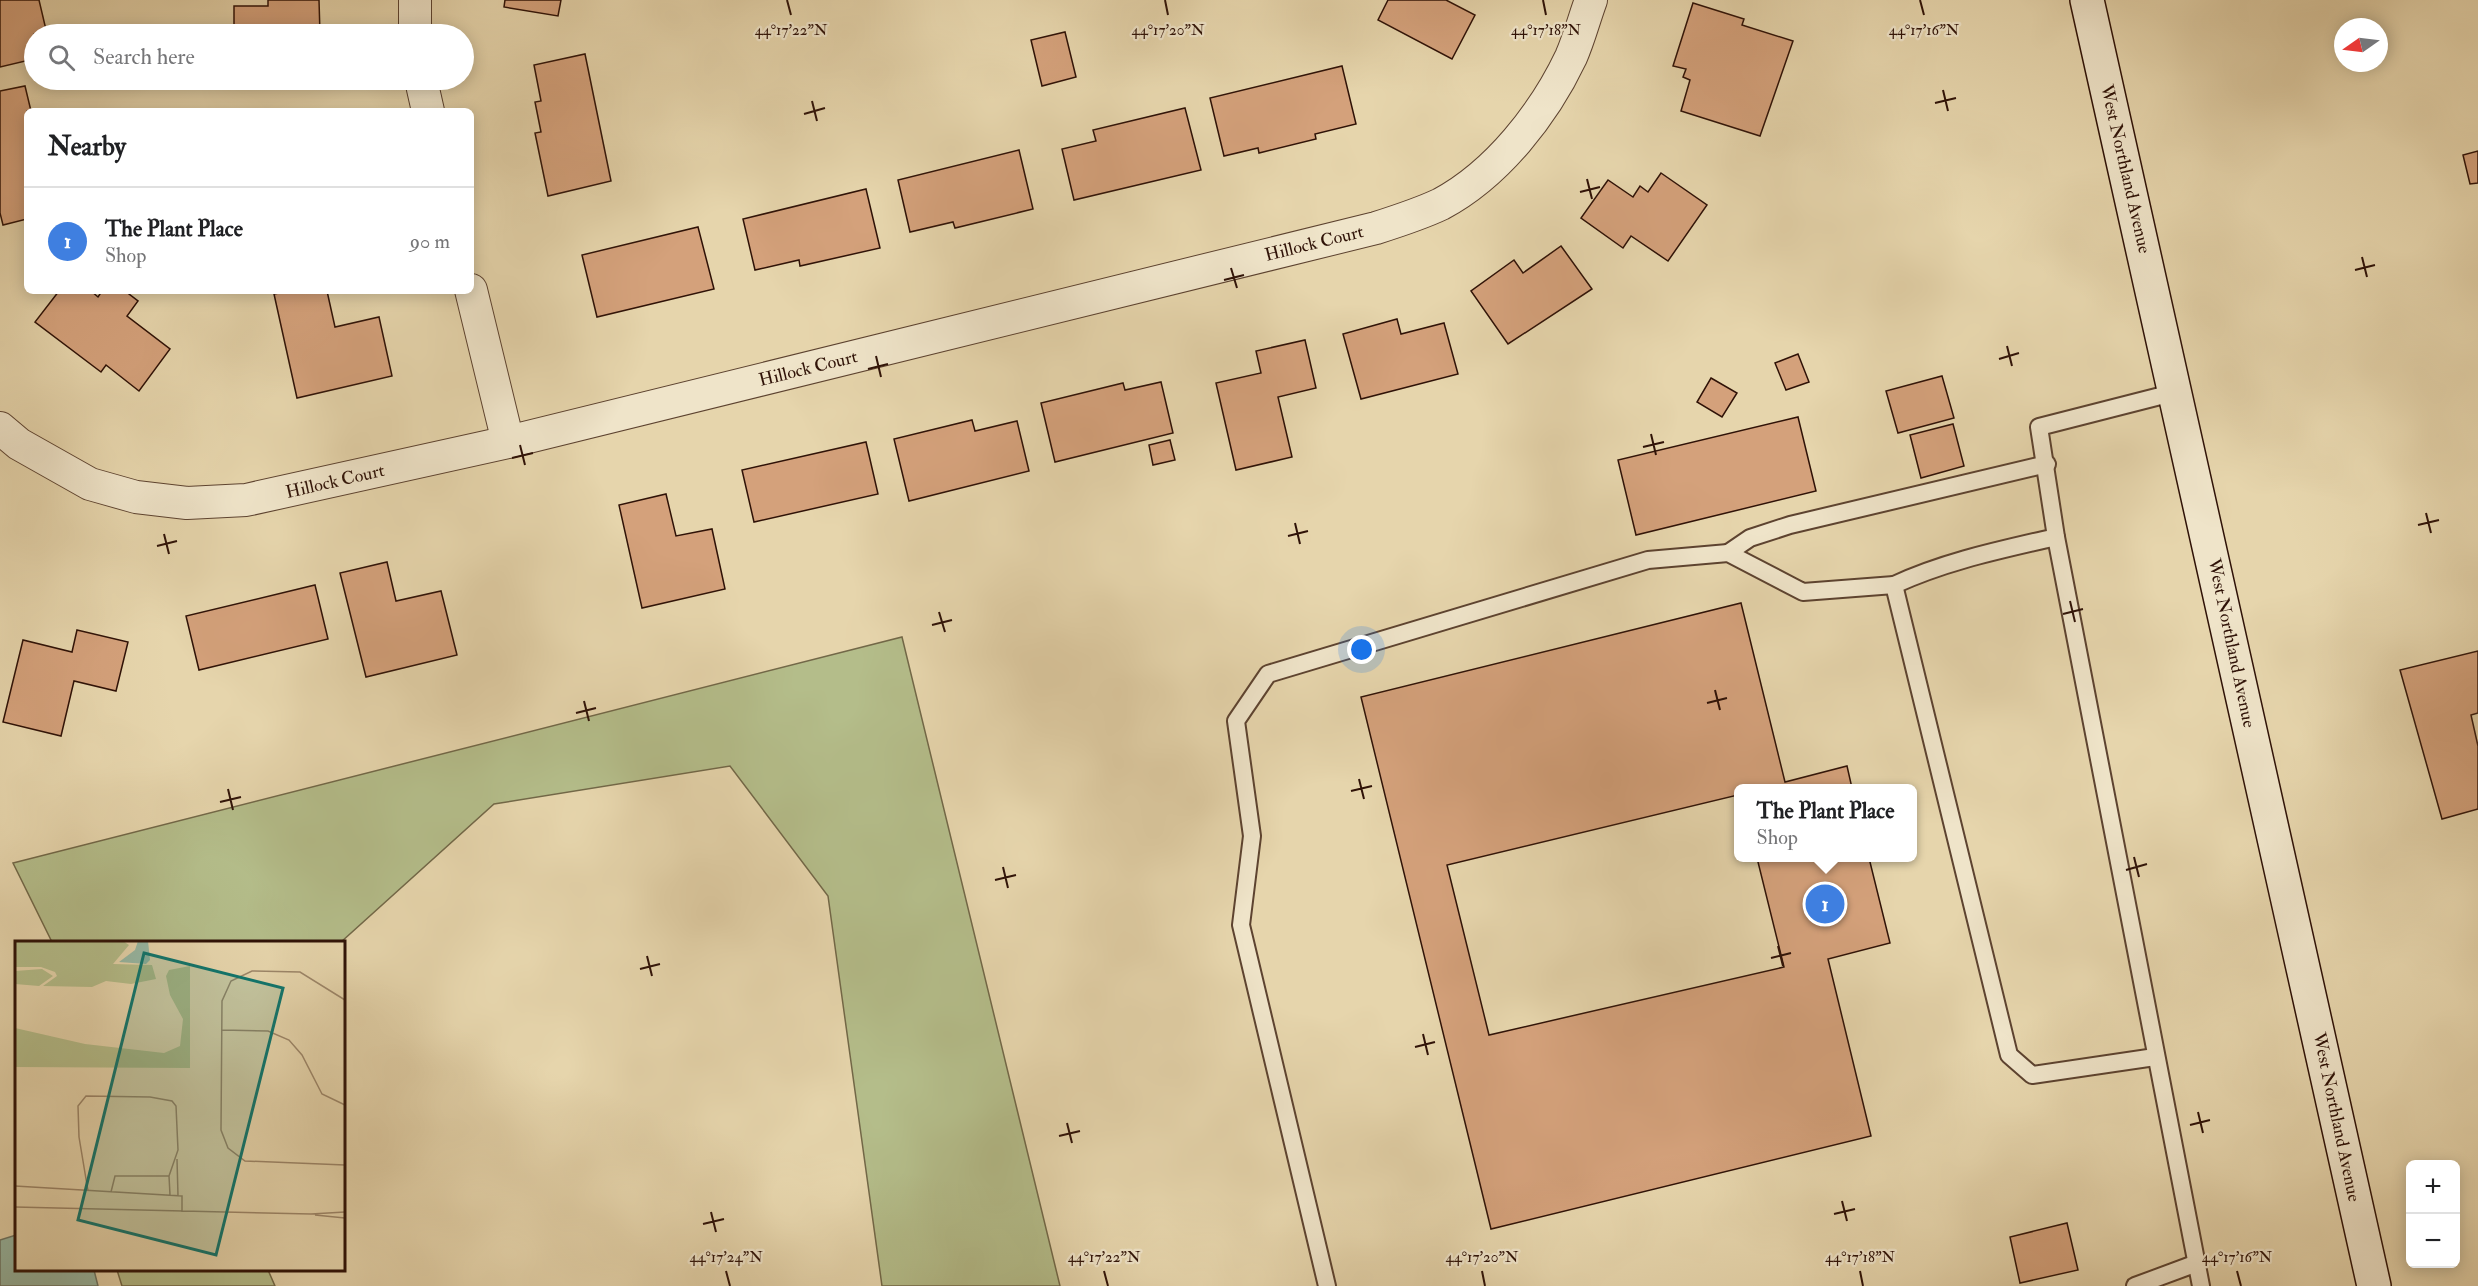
<!DOCTYPE html>
<html lang="en">
<head>
<meta charset="utf-8">
<style>
	body { margin:0; font-family:"IM FELL Double Pica",serif; background:#f6f6f6; color:#202124 }
	.controls { position:absolute; right:18px; bottom:18px; display:grid; overflow:hidden; border-radius:9px; box-shadow:0 3px 15px #0003 }
	.controls button { width:54px; height:54px; display:grid; place-items:center; padding:0; border:0; border-bottom:2px solid #e0e0e0; background:#fff; color:#202124; font:30px sans-serif }
	.compass { position:absolute; left:2334px; top:18px; width:54px; height:54px; border-radius:50%; background:#fff; box-shadow:0 3px 15px #0003; rotate:256deg }
	.you { position:absolute; left:1362px; top:650px; width:21px; height:21px; margin:-15px; border:4px solid #fff; border-radius:50%; background:#1a73e8; box-shadow:0 0 0 9px #1a73e833 }
	.badge { display:grid; place-items:center; width:39px; height:39px; border-radius:50%; background:#0b8043; color:#fff; font-size:20px; font-weight:700 }
	.pin { position:absolute; translate:-50% -50%; border:3px solid #fff; box-shadow:0 2px 6px #0006 }
	.popup { position:absolute; left:1734px; top:784px; width:183px; height:78px; box-sizing:border-box; display:grid; place-content:center; border-radius:9px; background:#fff; filter:drop-shadow(0 2px 4px #0005); font-size:20px; white-space:nowrap; color:#757577 }
	.popup b { font-size:22px; color:#202124 }
	.popup::after { content:''; position:absolute; left:50%; top:100%; margin-left:-12px; border:12px solid transparent; border-top-color:#fff }
	.list { margin:0; padding:0; list-style:none }
	h2 { display:flex; justify-content:space-between; align-items:center; height:78px; margin:0; padding:0 24px; font-size:26px }
	h2 small { font-size:20px; font-weight:400; color:#757577 }
	.list li { display:grid; grid-template-columns:39px 1fr auto; gap:18px; align-items:center; box-sizing:border-box; height:108px; padding:0 24px; border-top:2px solid #e0e0e0 }
	.list b { display:block; font-size:22px; white-space:nowrap }
	.list p { margin:0; font-size:20px; white-space:nowrap; color:#757577 }
	.list em { font-size:20px; font-style:normal; color:#757577 }
	.icon { flex:none; width:33px; height:33px; fill:none; stroke:currentColor; stroke-width:2; stroke-linecap:round; stroke-linejoin:round }
	.map { position:relative; flex:none; width:2478px; height:1286px; overflow:hidden }
	.search { position:absolute; background:#fff; box-shadow:0 3px 15px #0003; left:24px; top:24px; width:450px; height:66px; display:flex; align-items:center; gap:15px; box-sizing:border-box; padding:0 21px; border-radius:33px; color:#757577; font-size:22px }
	.panel { position:absolute; background:#fff; box-shadow:0 3px 15px #0003; left:24px; top:108px; width:450px; height:186px; border-radius:9px }
	.map>svg:first-child { display:block }
</style>
</head>
<body>
<div class="map">
<svg width="2478" height="1286" viewBox="0 0 2478 1286">
	<rect width="100%" height="100%" fill="#e6d5ac"/>
	<filter id="stains"><feTurbulence type="fractalNoise" baseFrequency=".00333" numOctaves="4"/><feColorMatrix values="0 0 0 0 .2 0 0 0 0 .09 0 0 0 0 .02 0 0 0 .5 -.17"/></filter>
	<radialGradient id="worn" r=".72"><stop offset=".6" stop-color="#630" stop-opacity="0"/><stop offset="1" stop-color="#630" stop-opacity=".3"/></radialGradient>
	<g fill="#b4bd8a" stroke="#726848" stroke-width="1.5">
		<path d="M902 637 1060 1286H882L828 896 730 766 494 804 341 942H52L13 863Z"/>
		<path d="M117 1270H268L275 1286H122Z"/>
	</g>
	<path fill="#97b9a5" stroke="#6d7666" stroke-width="1.5" d="M16 1235V1270H94L98 1286H0V1240Z"/>
	<g fill="#d4a17b" stroke="#2f1207" stroke-width="1.5">
		<path d="M0 0H39L47 34H34V59L0 67Z"/>
		<path d="M268 0H319L320 34H234V6H268Z"/>
		<path d="M505 0H561L558 16 504 7Z"/>
		<path d="M1388 0H1446L1475 15 1452 59 1378 20Z"/>
		<path d="M1693 3 1744 19 1742 25 1793 41 1760 136 1681 111 1690 80 1683 77 1686 69 1673 66Z"/>
		<path d="M1065 32 1076 77 1042 86 1031 40Z"/>
		<path d="M585 54 611 181 548 196 535 133 541 132 535 102 541 101 534 65Z"/>
		<path d="M1342 66 1356 124 1315 134 1316 139 1259 153 1258 148 1224 156 1210 98Z"/>
		<rect x="234" y="80" width="74" height="9"/>
		<path d="M25 86 31 111H27V219L3 225 0 213V91Z"/>
		<path d="M1185 108 1201 170 1074 200 1062 149 1096 141 1093 130Z"/>
		<path d="M1019 150 1033 209 955 228 953 222 910 232 898 180Z"/>
		<path d="M2478 151V183L2470 184 2463 155Z"/>
		<path d="M1661 173 1707 205 1668 261 1631 236 1623 248 1581 218 1608 180 1633 197 1640 186 1648 192Z"/>
		<path d="M866 189 880 248 800 266 799 260 755 270 743 219Z"/>
		<path d="M698 227 714 289 597 317 582 255Z"/>
		<path d="M1561 246 1592 289 1508 344 1471 291 1514 260 1523 273Z"/>
		<path d="M59 291H91L98 297 102 291H125L138 301 127 316 170 349 139 391 106 365 101 372 35 322Z"/>
		<path d="M289 291H327L335 327 379 317 392 376 297 398 274 294Z"/>
		<path d="M1397 319 1401 334 1444 323 1458 374 1361 399 1343 334Z"/>
		<path d="M1305 340 1316 388 1278 397 1292 457 1236 470 1216 383 1261 373 1256 351Z"/>
		<path d="M1798 354 1809 382 1786 390 1775 363Z"/>
		<path d="M1942 376 1954 418 1898 433 1886 391Z"/>
		<path d="M1711 378 1737 393 1722 417 1697 402Z"/>
		<path d="M1161 382 1173 433 1055 462 1041 403 1123 383 1125 390Z"/>
		<path d="M1798 417 1816 491 1636 535 1618 460Z"/>
		<path d="M972 420 975 431 1017 421 1029 471 909 501 894 439Z"/>
		<path d="M1953 424 1964 466 1921 478 1910 435Z"/>
		<path d="M1170 440 1175 460 1153 465 1149 445Z"/>
		<path d="M866 442 878 494 754 522 742 470Z"/>
		<path d="M666 494 676 536 712 529 725 589 642 608 619 505Z"/>
		<path d="M387 562 396 601 441 591 457 655 366 677 340 573Z"/>
		<path d="M315 585 328 639 199 670 186 616Z"/>
		<path d="M1741 603 1785 782 1847 766 1852 788H1738V795L1447 865 1489 1035 1784 967 1757 858H1869L1890 943 1828 959 1871 1136 1491 1229 1361 697Z"/>
		<path d="M77 630 128 642 116 691 74 681 61 736 3 722 23 640 72 652Z"/>
		<path d="M2478 651V713L2471 715 2478 746V809L2442 819 2400 670Z"/>
		<path d="M2067 1223 2078 1270 2020 1283 2010 1237Z"/>
	</g>
	<g fill="none" stroke-linecap="round" stroke-linejoin="round">
		<g stroke="#5d4330" stroke-width="20">
			<g id="lane">
				<path d="M2176 392 2039 427 2056 537 2201 1286"/>
				<path d="M2056 537C2000 550 1946 561 1894 585L2009 1055 2032 1075 2155 1057"/>
				<path d="M1728 553 1750 538 1790 525 2047 464"/>
				<path d="M1327 1286 1241 925 1252 836 1236 721 1268 674 1648 560 1728 553 1803 592 1894 585"/>
				<path d="M2135 1286 2197 1263"/>
			</g>
		</g>
		<g stroke="#5d4330" stroke-width="34">
			<g id="street">
				<path d="M415 34V0"/>
				<path d="M421 80 428 111"/>
				<path d="M471 290 508 442"/>
				<path d="M0 428 19 444 90 484 136 497 187 503 246 500 508 442 1376 228C1398 221 1420 214 1441 204 1497 174 1544 114 1571 57 1579 39 1584 19 1591 0"/>
			</g>
		</g>
		<g stroke="#2f1207" stroke-width="36">
			<path id="secondary" d="M2087 0 2374 1286"/>
		</g>
		<use href="#lane" stroke="#efe4c9" stroke-width="16"/>
		<use href="#street" stroke="#efe4c9" stroke-width="32"/>
		<use href="#secondary" stroke="#efe4c9" stroke-width="33"/>
	</g>
	<path fill="none" stroke="#2f1207" stroke-width="2" d="M787 0 791 15M1165 0 1168 15M1543 0 1546 15M1920 0 1924 15M1943 90 1948 111M812 101 817 121M1935 103 1956 98M804 114 825 108M1587 179 1592 199M1580 192 1600 187M2362 257 2367 277M1231 268 1237 288M2355 270 2375 265M1224 280 1244 275M2007 346 2012 366M876 356 881 377M1999 359 2019 353M868 369 888 364M1651 434 1656 455M520 445 525 465M1643 447 1664 442M512 458 533 453M2426 513 2431 533M1295 523 1300 544M2418 525 2439 520M164 534 169 554M1288 536 1308 531M157 546 177 541M2070 601 2075 622M939 612 945 632M2063 614 2083 609M932 625 952 620M1715 690 1720 710M584 701 589 721M1707 703 1727 698M576 713 596 708M1359 779 1364 799M228 789 233 810M1351 791 1372 786M220 802 241 797M2134 857 2139 877M1003 867 1008 888M2126 870 2147 864M995 880 1016 875M1778 946 1783 966M647 956 652 976M1771 958 1791 953M640 969 660 964M1423 1034 1428 1055M1415 1047 1435 1042M2198 1112 2203 1133M1067 1123 1072 1143M2190 1125 2210 1120M1059 1136 1080 1131M1842 1201 1847 1221M711 1212 716 1232M1834 1214 1855 1209M703 1224 724 1219M726 1271 730 1286M1104 1271 1108 1286M1482 1271 1485 1286M1860 1271 1863 1286M2237 1271 2241 1286"/>
	<g text-anchor="middle" stroke-width="4.5" stroke-linejoin="round" paint-order="stroke">
		<g font-size="18" fill="#2f1207" stroke="#efe4c9">
			<text transform="translate(2126 169) rotate(77)" y="6">West Northland Avenue</text>
			<text transform="translate(1314 243) rotate(-14)" y="6">Hillock Court</text>
			<text transform="translate(808 368) rotate(-14)" y="6">Hillock Court</text>
			<text transform="translate(335 481) rotate(-13)" y="6">Hillock Court</text>
			<text transform="translate(2232 643) rotate(78)" y="6">West Northland Avenue</text>
			<text transform="translate(2337 1117) rotate(78)" y="6">West Northland Avenue</text>
		</g>
	</g>
	<g transform="translate(15 941)">
		<rect width="330" height="330" fill="#e6d5ac"/>
		<path d="M0 0H108L114 4 98 23 137 24 141 38 116 43 91 40 77 46 28 45 42 35 40 31 26 26H0ZM175 25V127L0 126V87L70 103 149 112 165 105 168 78 155 54 151 35 154 29ZM27 28 38 35 24 45 0 43V30Z" fill="#b4bd8a"/>
		<path d="M123 0H133L135 19 131 23 104 21 120 9Z" fill="#97b9a5"/>
		<path fill="none" stroke="#9d876a" stroke-width="1.5" d="M330 59 285 31 237 30 216 40 207 60 206 189 213 207 230 220 330 224M207 89 253 90 274 99 287 114 307 153 330 164M162 218 163 255M0 245 167 255V271M73 250 64 196 63 165 71 155 135 156 157 160 161 165 163 209 154 235M96 251 100 235H154L155 254M0 266 296 273 330 271M300 274 330 277"/>
		<path fill="#0f766e" fill-opacity="0.15" stroke="#0f766e" stroke-width="3" d="M129 12 268 47 201 314 63 279Z"/>
		<rect width="330" height="330" fill="none" stroke="#2f1207" stroke-width="3"/>
	</g>
	<g font-size="15" text-anchor="middle" fill="#2f1207" stroke="#efe4c9" stroke-width="4.5" stroke-linejoin="round" paint-order="stroke">
		<text x="791" y="35">44°17'22"N</text>
		<text x="1168" y="35">44°17'20"N</text>
		<text x="1546" y="35">44°17'18"N</text>
		<text x="1924" y="35">44°17'16"N</text>
		<text x="726" y="1262">44°17'24"N</text>
		<text x="1104" y="1262">44°17'22"N</text>
		<text x="1482" y="1262">44°17'20"N</text>
		<text x="1860" y="1262">44°17'18"N</text>
		<text x="2237" y="1262">44°17'16"N</text>
	</g>
	<rect width="100%" height="100%" filter="url(#stains)"/>
	<rect width="100%" height="100%" fill="url(#worn)"/>
</svg>
<div class="controls">
<button>+</button>
<button>−</button>
</div>
<svg class="compass" viewBox="-18 -18 36 36"><path d="M0-13l5 13h-10z" fill="#e53935"/><path d="M0 13l5-13h-10z" fill="#757577"/></svg>
<div class="you"></div>
<div class="pin badge" style="left:1825px;top:904px;background:#3f7fe0">1</div>
<div class="popup"><b>The Plant Place</b>Shop</div>
<div class="search"><svg class="icon" aria-label="search" viewBox="0 0 24 24"><circle cx="10" cy="10" r="6"/><path d="M15 15l6 6"/></svg>Search here</div>
<section class="panel">
<h2>Nearby<small></small></h2>
<ul class="list">
<li><span class="badge" style="background:#3f7fe0">1</span><div><b>The Plant Place</b><p>Shop</p></div><em>90 m</em></li>
</ul>
</section>
</div>
</body>
</html>
